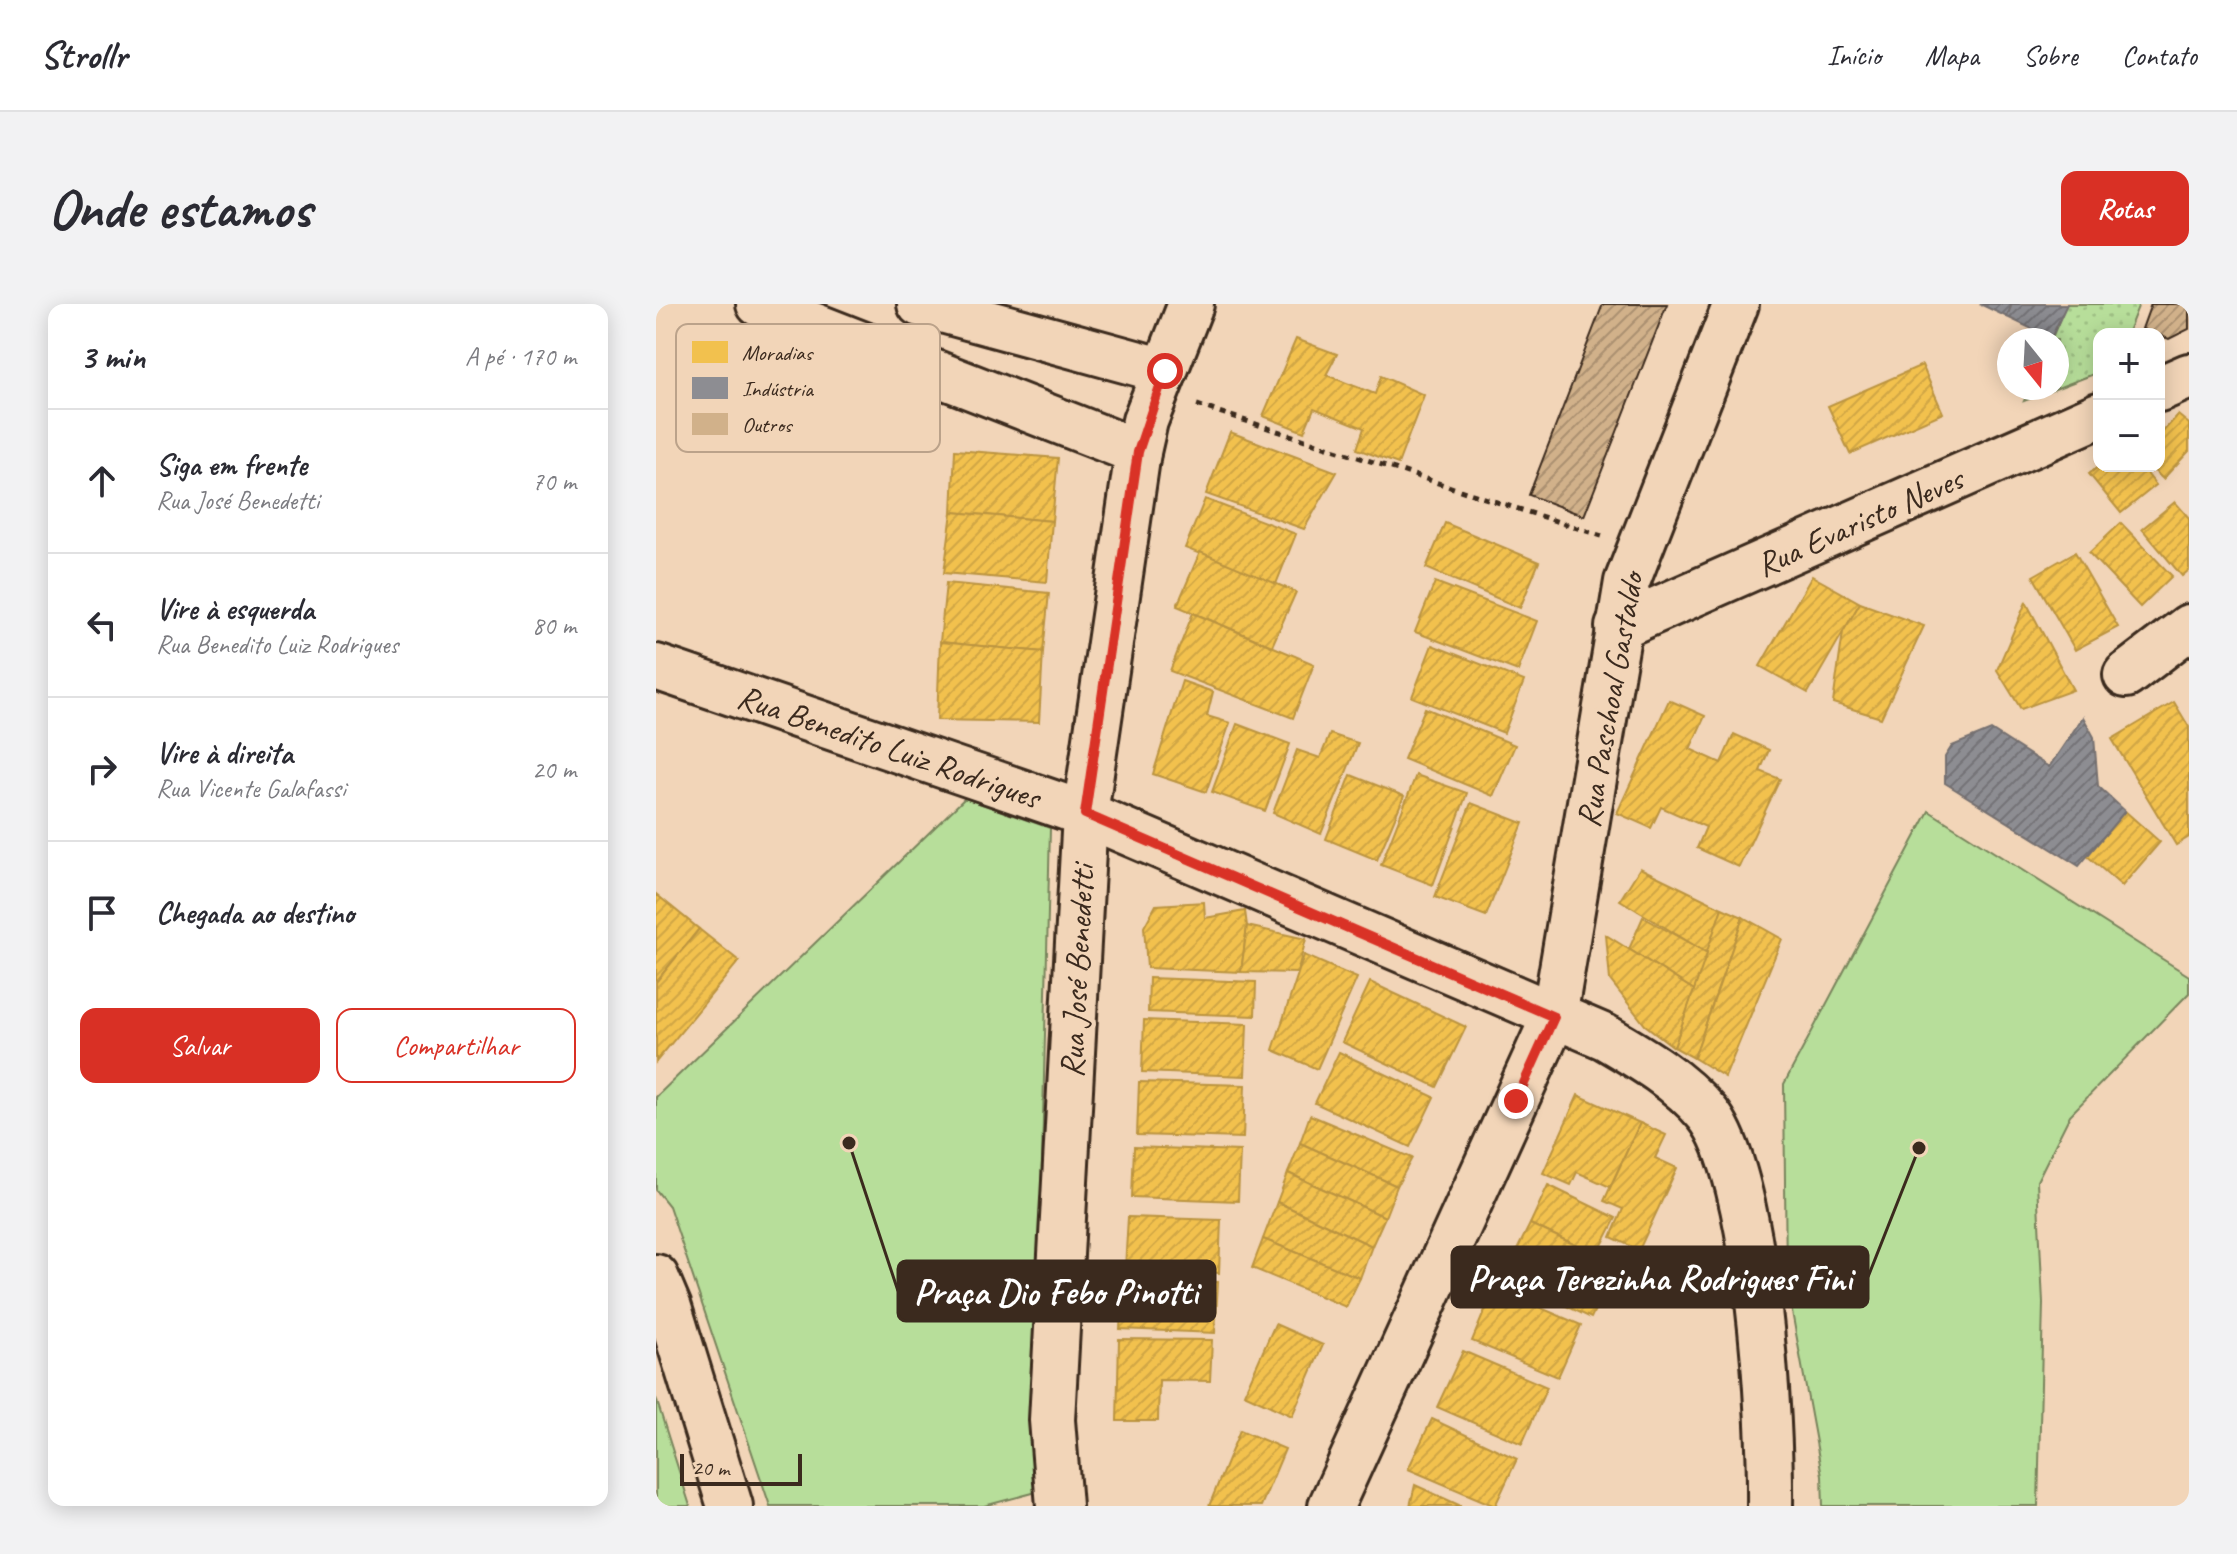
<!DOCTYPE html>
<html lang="pt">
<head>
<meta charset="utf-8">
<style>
	body { margin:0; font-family:Caveat,sans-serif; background:#f2f2f3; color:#2b2b33 }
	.controls { position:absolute; right:24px; top:24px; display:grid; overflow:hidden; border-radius:16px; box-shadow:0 4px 20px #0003 }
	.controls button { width:72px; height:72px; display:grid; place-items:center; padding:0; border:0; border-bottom:2px solid #e1e1e2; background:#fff; color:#2b2b33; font:40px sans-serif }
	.compass { position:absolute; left:1341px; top:24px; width:72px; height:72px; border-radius:50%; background:#fff; box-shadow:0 4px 20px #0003; rotate:162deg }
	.scale { position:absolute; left:24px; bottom:20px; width:122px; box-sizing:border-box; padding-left:8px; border:4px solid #3b2a1e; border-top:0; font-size:22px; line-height:28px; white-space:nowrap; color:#3b2a1e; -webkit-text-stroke:6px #f2d5b8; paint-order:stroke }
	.stop { position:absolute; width:24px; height:24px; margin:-18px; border:6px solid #d93025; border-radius:50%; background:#fff }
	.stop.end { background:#d93025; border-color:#fff; box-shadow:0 2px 8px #0008 }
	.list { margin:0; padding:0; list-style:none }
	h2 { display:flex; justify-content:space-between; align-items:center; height:104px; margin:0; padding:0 32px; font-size:34px }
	h2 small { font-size:26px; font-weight:400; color:#7c7c81 }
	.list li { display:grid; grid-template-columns:52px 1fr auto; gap:24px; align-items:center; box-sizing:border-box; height:144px; padding:0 32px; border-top:2px solid #e1e1e2 }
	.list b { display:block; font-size:30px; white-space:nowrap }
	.list p { margin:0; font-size:26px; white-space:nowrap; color:#7c7c81 }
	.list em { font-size:26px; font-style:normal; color:#7c7c81 }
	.actions { display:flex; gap:16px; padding:24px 32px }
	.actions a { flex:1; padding:18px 0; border:2px solid #d93025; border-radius:16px; text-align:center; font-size:28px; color:#d93025 }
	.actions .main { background:#d93025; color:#fff }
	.icon { flex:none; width:44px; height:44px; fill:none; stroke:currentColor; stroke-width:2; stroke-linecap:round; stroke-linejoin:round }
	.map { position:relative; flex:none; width:1533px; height:1202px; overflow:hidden; border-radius:16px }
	header { display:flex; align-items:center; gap:48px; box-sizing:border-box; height:112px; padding:0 40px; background:#fff; border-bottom:2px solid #e1e1e2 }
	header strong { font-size:38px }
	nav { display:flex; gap:44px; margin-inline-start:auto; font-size:28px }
	.intro { display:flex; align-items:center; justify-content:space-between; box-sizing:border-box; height:192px; padding:0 48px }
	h1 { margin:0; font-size:56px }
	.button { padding:20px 36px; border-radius:16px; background:#d93025; color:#fff; font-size:28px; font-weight:700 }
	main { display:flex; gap:48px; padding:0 48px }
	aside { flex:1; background:#fff; border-radius:16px; box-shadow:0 4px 20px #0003 }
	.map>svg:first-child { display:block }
</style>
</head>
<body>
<header>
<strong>Strollr</strong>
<nav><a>Início</a><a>Mapa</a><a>Sobre</a><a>Contato</a></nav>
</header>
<div class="intro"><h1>Onde estamos</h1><a class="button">Rotas</a></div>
<main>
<aside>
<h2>3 min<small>A pé · 170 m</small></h2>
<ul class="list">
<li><svg class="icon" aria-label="ahead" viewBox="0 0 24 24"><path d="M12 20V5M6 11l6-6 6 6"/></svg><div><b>Siga em frente</b><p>Rua José Benedetti</p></div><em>70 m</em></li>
<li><svg class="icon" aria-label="left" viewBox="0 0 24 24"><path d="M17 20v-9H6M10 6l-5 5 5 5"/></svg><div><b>Vire à esquerda</b><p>Rua Benedito Luiz Rodrigues</p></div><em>80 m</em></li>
<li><svg class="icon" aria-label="right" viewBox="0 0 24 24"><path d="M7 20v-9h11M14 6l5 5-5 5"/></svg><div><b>Vire à direita</b><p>Rua Vicente Galafassi</p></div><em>20 m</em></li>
<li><svg class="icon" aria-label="arrive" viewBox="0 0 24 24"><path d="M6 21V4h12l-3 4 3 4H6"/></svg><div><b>Chegada ao destino</b></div></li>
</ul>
<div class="actions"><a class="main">Salvar</a><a>Compartilhar</a></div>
</aside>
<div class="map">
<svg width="1533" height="1202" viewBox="0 0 1533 1202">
	<defs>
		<pattern id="grass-dots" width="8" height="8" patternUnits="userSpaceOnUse" patternTransform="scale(2)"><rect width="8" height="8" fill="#b7de9a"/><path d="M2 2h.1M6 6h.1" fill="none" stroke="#9ebf84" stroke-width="1.8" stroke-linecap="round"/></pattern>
		<pattern id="homes-hatch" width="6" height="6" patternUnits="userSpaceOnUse" patternTransform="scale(2)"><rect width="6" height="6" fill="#f2c14e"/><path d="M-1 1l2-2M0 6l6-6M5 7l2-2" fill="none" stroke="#d0a644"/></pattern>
		<pattern id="industry-hatch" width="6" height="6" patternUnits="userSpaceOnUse" patternTransform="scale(2)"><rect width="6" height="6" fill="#8d8d92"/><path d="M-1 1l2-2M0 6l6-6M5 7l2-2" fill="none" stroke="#747377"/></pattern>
		<pattern id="building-hatch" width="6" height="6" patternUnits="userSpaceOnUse" patternTransform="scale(2)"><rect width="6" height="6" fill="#d1b18a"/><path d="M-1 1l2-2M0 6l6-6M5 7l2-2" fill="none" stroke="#ab9070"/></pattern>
	</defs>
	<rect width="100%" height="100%" fill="#f2d5b8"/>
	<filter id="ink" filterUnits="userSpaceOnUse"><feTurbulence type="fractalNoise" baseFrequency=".0125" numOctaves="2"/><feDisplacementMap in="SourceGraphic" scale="16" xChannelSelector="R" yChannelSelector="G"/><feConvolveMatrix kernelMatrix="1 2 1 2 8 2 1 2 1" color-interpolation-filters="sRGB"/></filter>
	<g filter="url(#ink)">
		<path fill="url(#grass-dots)" stroke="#79845c" stroke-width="2" d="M1410 0H1483L1471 30H1443V68L1368 97 1374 84H1401V36H1395Z"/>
		<g fill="#b7de9a" stroke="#79845c" stroke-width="2">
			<path d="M309 494 394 524 380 1103 392 1185 328 1202H114L13 902 0 886V793Z"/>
			<path d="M1273 507 1533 672V689L1414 811 1381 877 1387 999 1382 1202H1167L1166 1171 1130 975 1128 780Z"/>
			<path d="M0 1094 34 1202H0Z"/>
		</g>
		<g fill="url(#homes-hatch)" stroke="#bb9440" stroke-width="2">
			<path d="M640 35 681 50 670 71 719 90 725 72 768 91 742 160 701 145 708 124 658 104 648 128 607 112Z"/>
			<path d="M1266 61 1287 109 1194 150 1172 102Z"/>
			<path d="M1522 111 1533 120V147L1507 175 1493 162H1503V132Z"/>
			<path d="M574 128 681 168 648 225 550 190Z"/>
			<path d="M299 146 402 154 396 217 296 208Z"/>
			<path d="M1443 162H1485L1500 181 1465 209 1433 170Z"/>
			<path d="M549 195 640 230 620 280 529 244Z"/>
			<path d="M1519 198 1533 214V266L1526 272 1486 225Z"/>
			<path d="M296 208 396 217 391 278 288 269Z"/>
			<path d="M789 219 883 258 864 304 770 264Z"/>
			<path d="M1465 219 1516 272 1484 303 1433 249Z"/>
			<path d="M544 248 640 288 616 342 521 302Z"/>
			<path d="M1419 248 1462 323 1419 346 1377 272Z"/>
			<path d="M1156 272 1204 299 1152 389 1104 362Z"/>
			<path d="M779 278 881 317 862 367 759 328Z"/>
			<path d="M290 279 393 289 387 348 284 338Z"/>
			<path d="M1370 298 1417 386 1365 405 1341 366Z"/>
			<path d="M1204 299 1268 322 1225 414 1177 399 1187 328Z"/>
			<path d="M537 309 658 360 637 414 514 367Z"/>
			<path d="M284 338 387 348 383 418 281 416Z"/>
			<path d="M776 341 868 377 848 429 756 393Z"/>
			<path d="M526 377 557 388 551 412 574 419 550 488 497 470Z"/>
			<path d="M1013 396 1049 412 1034 445 1065 459 1078 430 1113 446 1104 467 1124 475 1083 563 1041 544 1050 523 1005 503 995 524 961 509Z"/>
			<path d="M1518 398 1533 423V533L1520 541 1456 435Z"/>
			<path d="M769 404 859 441 837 492 748 455Z"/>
			<path d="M581 420 634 440 609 507 556 488Z"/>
			<path d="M674 430 702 439 665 530 617 509 641 446 664 454Z"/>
			<path d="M695 471 748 492 721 556 670 535Z"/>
			<path d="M760 471 811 489 777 581 725 561Z"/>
			<path d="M815 499 867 519 830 612 779 593Z"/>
			<path d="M1469 507 1504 538 1466 582 1430 551Z"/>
			<path d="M984 564 1066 604 1051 649 964 596Z"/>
			<path d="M0 590 43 625 0 678Z"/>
			<path d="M548 598 549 614 589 607 591 622 585 668 491 664 488 623 500 601Z"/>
			<path d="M1066 604 1087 613 1038 754 1018 743Z"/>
			<path d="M987 613 1051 649 1038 686 973 645Z"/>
			<path d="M1087 613 1126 635 1069 773 1038 754Z"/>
			<path d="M591 622 650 635 641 669 585 668Z"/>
			<path d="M43 625 83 657 0 758V678Z"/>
			<path d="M950 631 1038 686 1018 743 989 721 954 676Z"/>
			<path d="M648 651 701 674 661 765 617 746Z"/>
			<path d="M493 674 600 678 599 712 492 708Z"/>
			<path d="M714 678 810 723 781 783 686 738Z"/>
			<path d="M488 716 591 720 589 772 486 768Z"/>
			<path d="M683 748 778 793 754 843 659 799Z"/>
			<path d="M483 778 589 781 587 834 481 831Z"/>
			<path d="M922 791 984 819 954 883 921 868 915 881 887 869Z"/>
			<path d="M654 811 756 854 741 882 644 839Z"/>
			<path d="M984 819 1010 831 999 854 1021 864 983 946 955 933 967 905 948 897Z"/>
			<path d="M644 839 741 882 729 913 632 869Z"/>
			<path d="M478 843 584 847 582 897 476 893Z"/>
			<path d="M632 869 729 913 716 942 621 898Z"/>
			<path d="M892 881 960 914 941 951 874 920Z"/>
			<path d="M621 898 716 942 704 974 607 935Z"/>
			<path d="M472 913 565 916 563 969 469 964Z"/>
			<path d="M874 920 941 951 929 977 948 987 935 1014 848 972Z"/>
			<path d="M607 935 704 974 690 1003 596 964Z"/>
			<path d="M467 974 562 978 559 1029 464 1025Z"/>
			<path d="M838 984 925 1021 902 1073 816 1037Z"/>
			<path d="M619 1020 667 1041 636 1112 588 1090Z"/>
			<path d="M463 1035 556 1036 554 1077 503 1076 502 1117H461Z"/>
			<path d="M807 1047 891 1083 866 1140 781 1103Z"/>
			<path d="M776 1115 861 1155 839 1202 752 1165Z"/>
			<path d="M584 1126 629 1145 605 1202H553Z"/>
			<path d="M759 1181 805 1202H754Z"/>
		</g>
		<g fill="url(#industry-hatch)" stroke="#746f6f" stroke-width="2">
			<path d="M1324 0H1356L1351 13Z"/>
			<path d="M1356 0H1411L1395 34 1351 13Z"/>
			<path d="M1427 413 1438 433 1442 482 1469 507 1423 562 1289 479V453L1296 442 1335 426 1393 463Z"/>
		</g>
		<g fill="url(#building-hatch)" stroke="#3b2a1e" stroke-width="2">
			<path d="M947 0H1011L928 212 873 191Z"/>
			<path d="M1495 0H1533V25L1513 35 1486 25Z"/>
		</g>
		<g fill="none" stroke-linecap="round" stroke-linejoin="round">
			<g stroke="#3b2a1e" stroke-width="50">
				<g id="street">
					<path d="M103 0 482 148"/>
					<path d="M264 0 509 67"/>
					<path d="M1503 85 1533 72"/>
					<path d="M962 323 1443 111"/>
					<path d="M1470 371 1533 323"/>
					<path d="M429 510 949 733C985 754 1023 776 1051 809 1102 870 1115 1119 1114 1202"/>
					<path d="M0 973 13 1004 74 1202"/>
					<path d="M403 1202 396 1116 429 510 482 148 489 117 535 0"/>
					<path d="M675 1202 898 713 971 278 1080 0"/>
				</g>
			</g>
			<g stroke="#3b2a1e" stroke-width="50">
				<path id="secondary" d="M0 363 429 510"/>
			</g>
			<path stroke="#3b2a1e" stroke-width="5" stroke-dasharray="6 6" stroke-linecap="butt" d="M541 101 946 232"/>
			<use href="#street" stroke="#f2d5b8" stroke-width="44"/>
			<use href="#secondary" stroke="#f2d5b8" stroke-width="44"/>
		</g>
	</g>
	<g fill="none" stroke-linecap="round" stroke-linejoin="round" filter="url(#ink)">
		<path stroke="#d93025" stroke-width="10" d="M509 67 482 148 429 510 898 713 860 797"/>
	</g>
	<g text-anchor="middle" stroke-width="8" stroke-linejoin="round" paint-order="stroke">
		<g font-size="34" fill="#3b2a1e" stroke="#f2d5b8">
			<text transform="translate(1203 217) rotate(-24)" y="12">Rua Evaristo Neves</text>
			<text transform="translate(953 396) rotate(-80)" y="12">Rua Paschoal Gastaldo</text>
			<text transform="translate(233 442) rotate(19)" y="12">Rua Benedito Luiz Rodrigues</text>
			<text transform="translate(420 667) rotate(-87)" y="12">Rua José Benedetti</text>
		</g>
	</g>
	<rect x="20" y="20" width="264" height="128" rx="12" fill="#f2d5b8" stroke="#bba28a" stroke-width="2"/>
	<rect x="36" y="37" width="36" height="22" fill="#f2c14e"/>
	<rect x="36" y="73" width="36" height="22" fill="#8d8d92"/>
	<rect x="36" y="109" width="36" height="22" fill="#d1b18a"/>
	<g font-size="22" fill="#3b2a1e">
		<text x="86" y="56">Moradias</text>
		<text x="86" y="92">Indústria</text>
		<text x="86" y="128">Outros</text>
	</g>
	<path fill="none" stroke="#3b2a1e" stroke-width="3" d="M1263 844L1212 973M193 839L242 987"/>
	<g fill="#3b2a1e" stroke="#f2d5b8" stroke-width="3">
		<circle cx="1263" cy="844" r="8"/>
		<circle cx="193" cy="839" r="8"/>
	</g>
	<g fill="#3b2a1e" stroke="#3b2a1e" stroke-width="3">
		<rect x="796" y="943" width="416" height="60" rx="8"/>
		<rect x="242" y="957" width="317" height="60" rx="8"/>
	</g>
	<g font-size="36" text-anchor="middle" font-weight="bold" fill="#fff">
		<text x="1004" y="986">Praça Terezinha Rodrigues Fini</text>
		<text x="400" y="1000">Praça Dio Febo Pinotti</text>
	</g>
</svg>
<div class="controls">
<button>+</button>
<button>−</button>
</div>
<svg class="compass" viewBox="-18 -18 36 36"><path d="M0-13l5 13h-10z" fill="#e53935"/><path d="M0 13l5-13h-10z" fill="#7c7c81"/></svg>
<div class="scale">20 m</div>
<div class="stop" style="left:509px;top:67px"></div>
<div class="stop end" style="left:860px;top:797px"></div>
</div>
</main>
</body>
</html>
